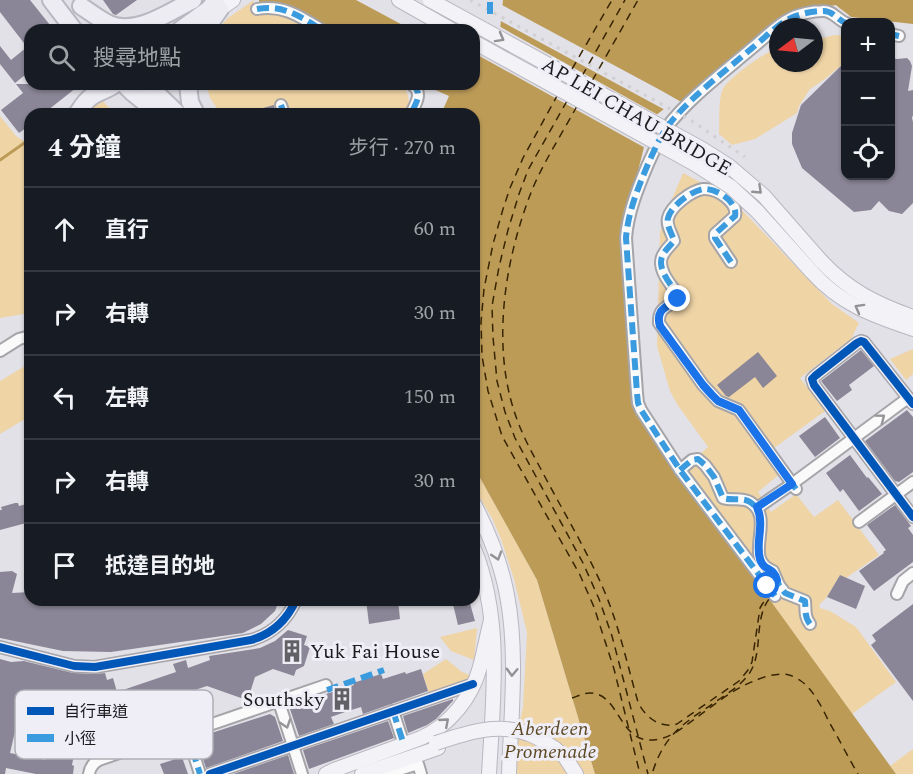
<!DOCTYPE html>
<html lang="zh-TW">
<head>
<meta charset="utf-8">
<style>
	body { margin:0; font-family:Spectral,"Noto Sans TC",serif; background:#242831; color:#f1f3f6 }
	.controls { position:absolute; right:18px; top:18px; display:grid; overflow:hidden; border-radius:12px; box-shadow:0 2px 4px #0004 }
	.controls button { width:54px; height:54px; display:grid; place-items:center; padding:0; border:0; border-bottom:2px solid #363941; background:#171b24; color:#f1f3f6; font:30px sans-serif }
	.compass { position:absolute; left:769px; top:18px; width:54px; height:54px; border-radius:50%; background:#171b24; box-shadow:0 2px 4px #0004; rotate:254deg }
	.stop { position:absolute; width:18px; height:18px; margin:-14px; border:4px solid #1a73e8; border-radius:50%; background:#fff }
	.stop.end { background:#1a73e8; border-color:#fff; box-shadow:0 2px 6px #0008 }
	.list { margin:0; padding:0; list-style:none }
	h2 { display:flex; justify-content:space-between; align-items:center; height:78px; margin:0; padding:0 24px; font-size:26px }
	h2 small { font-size:20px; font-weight:400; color:#9ea1a6 }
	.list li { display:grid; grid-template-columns:39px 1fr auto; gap:18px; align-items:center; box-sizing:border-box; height:84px; padding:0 24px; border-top:2px solid #363941 }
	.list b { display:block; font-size:22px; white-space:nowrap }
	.list em { font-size:20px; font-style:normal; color:#9ea1a6 }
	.icon { flex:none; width:33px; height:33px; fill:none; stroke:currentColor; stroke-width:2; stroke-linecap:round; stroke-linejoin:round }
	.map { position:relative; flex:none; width:913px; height:774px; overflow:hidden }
	.search { position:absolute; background:#171b24; box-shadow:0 2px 4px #0004; left:24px; top:24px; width:456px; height:66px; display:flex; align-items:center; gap:15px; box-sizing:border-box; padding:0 21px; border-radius:18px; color:#9ea1a6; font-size:22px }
	.panel { position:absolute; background:#171b24; box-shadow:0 2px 4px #0004; left:24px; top:108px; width:456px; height:498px; border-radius:18px }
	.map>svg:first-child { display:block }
</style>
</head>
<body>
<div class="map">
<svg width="913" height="774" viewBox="0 0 913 774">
	<rect width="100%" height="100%" fill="#e2e1e7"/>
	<g fill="#efd4a6">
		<path d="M254 0V13L261 11 292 16 315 30H217L228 18Z"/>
		<path d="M835 35 845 36V62L825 79 810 89 799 106 797 113 755 139 732 145 719 134C720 120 718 104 722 91 727 78 765 53 778 47V63H814V40Z"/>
		<path d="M206 84H402C409 93 410 103 408 114H221L210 98Z"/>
		<path d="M91 88 114 113 117 112 124 114H67L69 108Z"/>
		<path d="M0 116 16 136 30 145V313L0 318Z"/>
		<path d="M683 173 720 193 736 204 832 304 859 323 851 339 800 378 825 411 774 448 787 468 758 492 771 512 796 494 814 517 838 500 879 555 846 578 840 575 827 597 819 605 820 608 830 611 856 627 896 682 852 714 678 474 708 447 677 404 670 391 657 346 660 232 666 213Z"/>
		<path d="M913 349V374L906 380 890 359Z"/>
		<path d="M30 363V416L0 434V381Z"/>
		<path d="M474 467 537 580 595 774H514L515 744 523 707 527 633 514 579 501 539 492 518 474 488Z"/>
		<path d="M477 628 474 660 451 651 440 637Z"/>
		<path d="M446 659 462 672 470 675 467 681 429 694 423 674Z"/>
		<path d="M913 749V774H896L890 766Z"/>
	</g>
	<g fill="#bc9b57">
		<path d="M259 0H356L412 30H331L295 8 280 4 259 3Z"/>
		<path d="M503 0H913V24L851 17C846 12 841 10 836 5L791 13 684 100 664 109 655 116 645 143 623 231 636 415 896 774H595L537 580 474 467V114H441L449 96 422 84H474V56L486 50 500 30Z"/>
	</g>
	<g fill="#e2e1e7">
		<path d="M500 4 662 91 683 103 667 111 497 19Z"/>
		<path d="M497 25 660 116 658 118 647 149 474 53 485 47 491 41 497 29Z"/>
	</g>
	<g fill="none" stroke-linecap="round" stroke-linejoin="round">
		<path stroke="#bc9b57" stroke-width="3" d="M0 160 30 139"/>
		<g stroke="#382500" stroke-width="1.5" stroke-dasharray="8 6" stroke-linecap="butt">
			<path d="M572 69 612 0"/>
			<path d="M582 76 625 0"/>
			<path d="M592 81 638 0"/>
			<path d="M558 94 523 158 510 188 503 209 493 244 484 289 481 322 482 356 488 391 502 436 580 575 594 607 614 669 640 774"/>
			<path d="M567 101 528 170 519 194 508 230 499 267 492 306 493 337 497 381 505 412 515 438 583 563 599 599 612 636 648 774"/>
			<path d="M577 106C562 134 544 161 532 190 504 261 490 350 518 422 525 441 535 458 544 475 564 513 586 549 603 588 619 625 627 664 638 702 645 717 660 729 677 724L739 681 748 670 752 662 760 608 763 603 769 599C753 621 764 652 749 674 742 684 731 691 721 698 687 722 665 731 652 774"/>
			<path d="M572 698C578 696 584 693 590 693 618 693 619 738 648 740 667 741 681 729 696 718 714 705 733 689 754 681 763 677 779 672 789 675 793 676 798 679 801 681 813 689 823 709 829 722 839 739 848 757 858 774"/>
		</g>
	</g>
	<g fill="#8b8697" fill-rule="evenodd">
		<path d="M0 0H30L54 30H30V71L15 83 0 64V46L11 60 27 47 0 12Z"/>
		<path d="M103 0H137L116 15 113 14Z"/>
		<path d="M891 58 897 59 907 58 910 61 912 66 908 91 913 90V115L912 118 913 122V203L902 214 889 211 879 201 871 210 854 212 802 168 792 144V133L801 105 846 61V176H891Z"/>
		<path d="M16 84H81L43 114H30V125L19 133 1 110 23 93Z"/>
		<path d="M274 105 276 114H249V112Z"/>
		<path d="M861 350 874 366 849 385 852 390 837 401 821 381Z"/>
		<path d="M758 352 777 376 763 388 755 377 729 397 726 396 717 385Z"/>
		<path d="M907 410 913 417V472L899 482 895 481 865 441Z"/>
		<path d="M825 417 840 438 815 457 799 436Z"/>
		<path d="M850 455 867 478 868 477 882 494 859 511 843 489 840 492 826 473Z"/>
		<path d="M15 503H18L19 506 30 503V522L0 530V510H2L1 507Z"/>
		<path d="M895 505 911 526 908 528 913 535V562L874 591 859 571 884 553 883 552 886 550 867 525Z"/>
		<path d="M12 571 17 574 12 593 30 592V600H279L275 611 261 624 243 633 111 652 63 651 0 638V572Z"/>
		<path d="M840 575 865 586 856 609 827 597Z"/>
		<path d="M366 600H398L400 619 369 624Z"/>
		<path d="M452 600H469L475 621 458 625Z"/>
		<path d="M913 604V701L871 645 876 641 872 635Z"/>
		<path d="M288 630 307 636 304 645 310 647 304 666 296 670 294 676 273 669 255 677 249 696 241 698 207 686 171 698 179 722 101 748 97 737 106 734 101 720 108 718 102 700 65 720 80 723 72 765 74 766 73 774H36L6 768 5 774H0V659L11 662 24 661 73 673 95 674 105 673 107 680 113 678 117 692 176 672 173 664 186 660 188 668 210 660 209 656 260 648 275 641ZM21 706 42 710 40 720 54 723 46 760 10 753Z"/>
		<path d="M421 669 428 691 363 714 361 707 345 712 331 717 334 724 299 736 290 709 295 704 354 685 353 683 381 674 383 679 405 672 406 674Z"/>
		<path d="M453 699V701L451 703 436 719 427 725 408 733 403 716Z"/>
		<path d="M270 714 275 717 283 741 206 768 196 738Z"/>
		<path d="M388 721 394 738 309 769 303 750Z"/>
		<path d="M288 755 294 774H233Z"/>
		<path d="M182 757 188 774H164L160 764Z"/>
	</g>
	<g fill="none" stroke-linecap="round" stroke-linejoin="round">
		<g stroke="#a5a4a8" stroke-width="14">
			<g id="minor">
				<path d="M257 9C283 4 301 17 322 30"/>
				<path d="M890 34 899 36"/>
				<path d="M411 84C424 93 416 102 411 114"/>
				<path d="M281 105 284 114"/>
				<path d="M731 262 715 238V234L735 216C738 202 717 188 703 189 691 191 671 206 668 218 666 226 672 233 674 241 670 246 664 251 662 257 657 270 672 286 679 296 671 308 658 305 659 323L703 385 718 401 739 410 796 489"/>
				<path d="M0 351 19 339 30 336"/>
				<path d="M913 404 864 342 861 341 857 343 815 376 812 379 814 385 913 517"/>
				<path d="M680 470 692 460 698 459 705 465 714 477 723 498C732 501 742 497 750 502 777 519 741 559 773 571L779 585 785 593 805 601C806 610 804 616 810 624"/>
				<path d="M757 508 792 484 908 398"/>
				<path d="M859 522 913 482"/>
				<path d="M897 594 903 581 913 573"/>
				<path d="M775 596 680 470 641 410 638 403 637 393 626 238C628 212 638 188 648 164 654 151 659 139 667 127 688 99 724 72 751 49 764 39 776 25 791 18 799 14 813 11 822 11 833 10 837 20 846 23"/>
				<path d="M0 647 74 666 95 667 251 640C272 634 287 620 296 600"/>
				<path d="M279 702 302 774"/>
				<path d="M393 711 404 745"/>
				<path d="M187 733 200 774"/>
				<path d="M89 774C90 767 93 763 99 760L171 735 183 734 326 685"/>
				<path d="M210 774 473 684"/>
				<path d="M386 774 418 764 421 774"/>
			</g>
		</g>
		<g stroke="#b9b7c0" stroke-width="16">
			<g id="major">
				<path d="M399 0 452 30"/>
				<path d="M220 9 233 0"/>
				<path d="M821 261C848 290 876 304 913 317"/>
				<path d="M811 271C840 304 872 315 913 329"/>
				<path d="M474 504C489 533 501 563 507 595 518 653 511 715 509 774"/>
				<path d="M474 549C503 620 493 699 489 774"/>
				<path d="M554 748 565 757 576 774"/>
				<path d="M326 774 334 770 421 738C450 725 472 697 480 667 484 652 487 636 491 620"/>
				<path d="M362 774 438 748"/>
			</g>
		</g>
		<g stroke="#b9b7c0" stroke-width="20">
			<g id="highway">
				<path d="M51 0 74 30"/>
				<path d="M81 6C90 12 99 19 109 24 136 36 169 12 193 0"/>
				<path d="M180 30 209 9 216 0"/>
				<path d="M205 30 220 9"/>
				<path d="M124 84 133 93 159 114"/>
				<path d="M147 84 178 114"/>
				<path d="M188 84 190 102 196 114"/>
				<path d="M77 114C81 108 85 101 91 97 98 92 107 90 115 84"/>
			</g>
		</g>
		<use href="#minor" stroke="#fbfafb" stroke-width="10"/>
		<use href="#major" stroke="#f3f2f6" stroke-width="14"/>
		<use href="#highway" stroke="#eeecf3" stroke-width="16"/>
		<path stroke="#d0d0d2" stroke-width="3" stroke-dasharray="3 6" stroke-linecap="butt" d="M470 0 689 119 745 157"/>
		<g stroke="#b9b7c0" stroke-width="16" stroke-linecap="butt">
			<g id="major-bridge">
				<path d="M430 0 702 149 729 166 764 196 821 261"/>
				<path d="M474 42 695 164 731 187 757 211 811 271"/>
				<path d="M436 743C466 733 498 722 529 734 538 737 546 743 554 748"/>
			</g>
		</g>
		<use href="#major-bridge" stroke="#f3f2f6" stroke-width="14"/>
		<g stroke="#3b9bdf" stroke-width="6" stroke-dasharray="12 6" stroke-linecap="butt">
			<path d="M257 9C283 4 301 17 322 30"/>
			<path d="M490 14V0"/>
			<path d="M890 34 899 36"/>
			<path d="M411 84C424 93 416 102 411 114"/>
			<path d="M281 105 284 114"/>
			<path d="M731 262 715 238V234L735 216C738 202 717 188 703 189 691 191 671 206 668 218 666 226 672 233 674 241 670 246 664 251 662 257 657 270 672 286 679 296 671 308 658 305 659 323L703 385 718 401 739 410 796 489"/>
			<path d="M680 470 692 460 698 459 705 465 714 477 723 498C732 501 742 497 750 502 777 519 741 559 773 571L779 585 785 593 805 601C806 610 804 616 810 624"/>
			<path d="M757 508 792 484"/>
			<path d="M775 596 680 470 641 410 638 403 637 393 626 238C628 212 638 188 648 164 654 151 659 139 667 127 688 99 724 72 751 49 764 39 776 25 791 18 799 14 813 11 822 11 833 10 837 20 846 23"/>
			<path d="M327 690 384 670"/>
			<path d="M393 711 404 745"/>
			<path d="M187 733 200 774"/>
			<path d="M101 738H103L105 743 103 744"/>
		</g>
		<g stroke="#efedf6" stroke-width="11">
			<g id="cycleway">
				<path d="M913 404 864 342 861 341 857 343 815 376 812 379 814 385 913 517"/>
				<path d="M0 647 74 666 95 667 251 640C272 634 287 620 296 600"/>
				<path d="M210 774 473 684"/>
			</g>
		</g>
		<use href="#cycleway" stroke="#0057b8" stroke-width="8"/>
	</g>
	<defs><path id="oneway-chevron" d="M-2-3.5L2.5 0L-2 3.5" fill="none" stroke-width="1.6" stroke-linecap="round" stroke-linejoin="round" transform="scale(1.5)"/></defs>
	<g stroke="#929194">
		<use href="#oneway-chevron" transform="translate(500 38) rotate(29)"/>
		<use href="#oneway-chevron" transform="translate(758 190) rotate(43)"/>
		<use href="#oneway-chevron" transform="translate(859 308) rotate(-151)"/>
		<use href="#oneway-chevron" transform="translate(497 556) rotate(73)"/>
		<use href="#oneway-chevron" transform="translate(512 672) rotate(92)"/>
		<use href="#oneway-chevron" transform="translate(445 722) rotate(-41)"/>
	</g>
	<g stroke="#969597">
		<use href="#oneway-chevron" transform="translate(881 418) rotate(-37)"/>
		<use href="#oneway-chevron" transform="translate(286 724) rotate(72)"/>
	</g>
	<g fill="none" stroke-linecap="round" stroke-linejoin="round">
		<path stroke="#1a73e8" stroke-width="8" d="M678 299C667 307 655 309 660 326L703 385 712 395 718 401 739 410 792 484 757 507C765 525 755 542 760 559 764 572 773 566 777 580L767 586"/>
	</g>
	<defs>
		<g id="building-bare" transform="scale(1.8)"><path d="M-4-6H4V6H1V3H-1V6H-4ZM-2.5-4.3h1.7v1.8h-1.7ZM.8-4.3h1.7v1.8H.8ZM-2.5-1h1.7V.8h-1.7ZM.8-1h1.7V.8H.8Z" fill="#616064" stroke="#efedf6" stroke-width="2.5" paint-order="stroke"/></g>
	</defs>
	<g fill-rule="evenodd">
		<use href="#building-bare" x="292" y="651"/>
		<use href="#building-bare" x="342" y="699"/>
	</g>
	<g text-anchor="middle" stroke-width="6" stroke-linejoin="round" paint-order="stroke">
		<g font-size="20" fill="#1b1a1d" stroke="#efedf6">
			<text transform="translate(637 116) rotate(30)" y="7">AP LEI CHAU BRIDGE</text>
		</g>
		<g font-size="20" fill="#1b1a1d" stroke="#efedf6" text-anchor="start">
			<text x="310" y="658">Yuk Fai House</text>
			<text x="324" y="706" text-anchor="end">Southsky</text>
		</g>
		<g font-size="20" font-style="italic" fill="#5d4923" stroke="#efedf6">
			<text x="550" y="735">Aberdeen<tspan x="550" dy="23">Promenade</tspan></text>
		</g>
	</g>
	<rect x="15" y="690" width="198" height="69" rx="9" fill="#efedf6" stroke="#afaeb5" stroke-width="1.5"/>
	<rect x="27" y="707" width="27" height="8" fill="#0057b8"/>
	<rect x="27" y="734" width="27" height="8" fill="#3b9bdf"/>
	<g font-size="16" fill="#1b1a1d">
		<text x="64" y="717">自行車道</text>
		<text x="64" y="744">小徑</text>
	</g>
</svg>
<div class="controls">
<button>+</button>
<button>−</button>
<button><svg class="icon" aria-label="locate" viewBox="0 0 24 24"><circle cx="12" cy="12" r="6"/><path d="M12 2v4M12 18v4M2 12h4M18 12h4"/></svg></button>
</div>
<svg class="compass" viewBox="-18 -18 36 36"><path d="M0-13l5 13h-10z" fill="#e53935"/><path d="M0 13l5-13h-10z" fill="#9ea1a6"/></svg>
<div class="stop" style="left:767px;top:586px"></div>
<div class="stop end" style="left:678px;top:299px"></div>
<div class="search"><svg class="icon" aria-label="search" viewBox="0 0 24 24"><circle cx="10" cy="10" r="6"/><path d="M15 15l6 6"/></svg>搜尋地點</div>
<section class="panel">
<h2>4 分鐘<small>步行 · 270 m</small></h2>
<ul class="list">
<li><svg class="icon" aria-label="ahead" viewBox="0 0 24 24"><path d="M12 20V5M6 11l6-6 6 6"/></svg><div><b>直行</b></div><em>60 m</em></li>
<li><svg class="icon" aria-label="right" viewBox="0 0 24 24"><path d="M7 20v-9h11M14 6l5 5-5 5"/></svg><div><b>右轉</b></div><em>30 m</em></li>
<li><svg class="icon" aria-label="left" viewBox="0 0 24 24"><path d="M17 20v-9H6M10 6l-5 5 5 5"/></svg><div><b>左轉</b></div><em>150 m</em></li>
<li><svg class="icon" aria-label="right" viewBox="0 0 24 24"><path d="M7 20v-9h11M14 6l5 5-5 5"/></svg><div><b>右轉</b></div><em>30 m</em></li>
<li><svg class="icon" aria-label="arrive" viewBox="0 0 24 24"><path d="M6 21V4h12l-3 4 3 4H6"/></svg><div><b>抵達目的地</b></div></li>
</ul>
</section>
</div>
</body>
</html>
